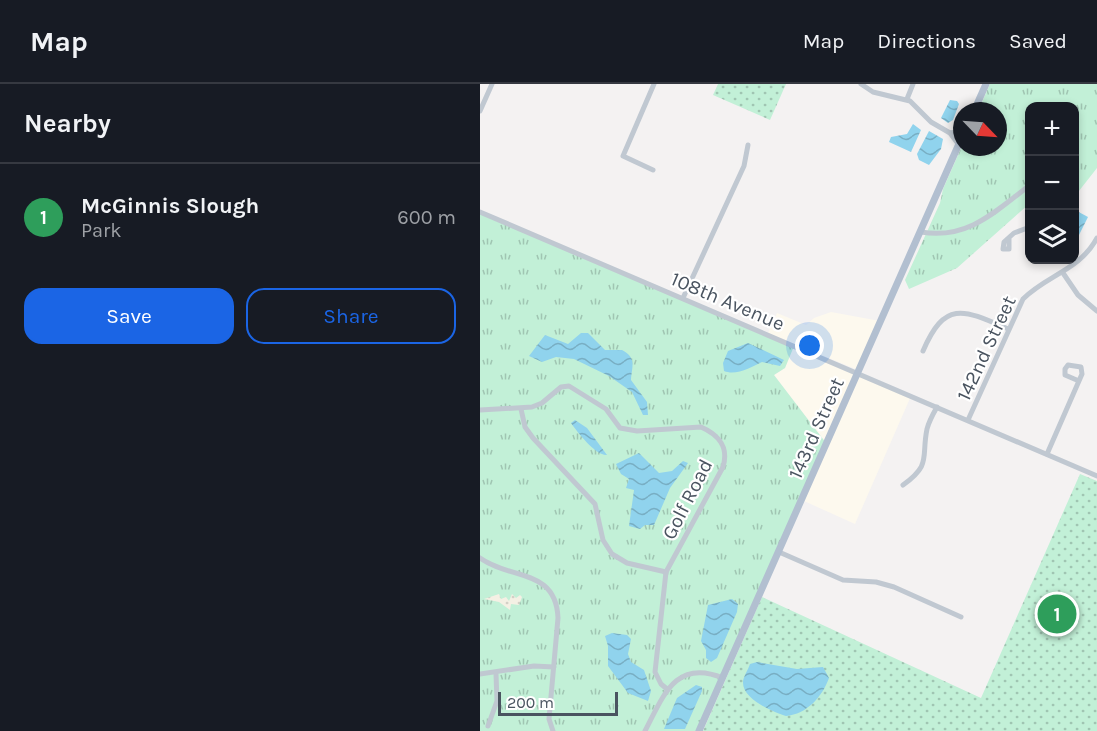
<!DOCTYPE html>
<html lang="en">
<head>
<meta charset="utf-8">
<style>
	body { margin:0; font-family:Karla,sans-serif; background:#20242c; color:#f1f3f6 }
	.controls { position:absolute; right:18px; top:18px; display:grid; overflow:hidden; border-radius:12px; box-shadow:0 3px 9px #0003 }
	.controls button { width:54px; height:54px; display:grid; place-items:center; padding:0; border:0; border-bottom:2px solid #363941; background:#171b24; color:#f1f3f6; font:30px sans-serif }
	.compass { position:absolute; left:473px; top:18px; width:54px; height:54px; border-radius:50%; background:#171b24; box-shadow:0 3px 9px #0003; rotate:115deg }
	.scale { position:absolute; left:18px; bottom:15px; width:120px; box-sizing:border-box; padding-left:6px; border:3px solid #4a5460; border-top:0; font-size:16px; line-height:21px; white-space:nowrap; color:#4a5460; -webkit-text-stroke:4px #fff; paint-order:stroke }
	.you { position:absolute; left:330px; top:262px; width:21px; height:21px; margin:-15px; border:4px solid #fff; border-radius:50%; background:#1a73e8; box-shadow:0 0 0 9px #1a73e833 }
	.badge { display:grid; place-items:center; width:39px; height:39px; border-radius:50%; background:#1b65e5; color:#fff; font-size:20px; font-weight:700 }
	.pin { position:absolute; translate:-50% -50%; border:3px solid #fff; box-shadow:0 2px 6px #0006 }
	.list { margin:0; padding:0; list-style:none }
	h2 { display:flex; justify-content:space-between; align-items:center; height:78px; margin:0; padding:0 24px; font-size:26px }
	h2 small { font-size:20px; font-weight:400; color:#9ea1a6 }
	.list li { display:grid; grid-template-columns:39px 1fr auto; gap:18px; align-items:center; box-sizing:border-box; height:108px; padding:0 24px; border-top:2px solid #363941 }
	.list b { display:block; font-size:22px; white-space:nowrap }
	.list p { margin:0; font-size:20px; white-space:nowrap; color:#9ea1a6 }
	.list em { font-size:20px; font-style:normal; color:#9ea1a6 }
	.actions { display:flex; gap:12px; padding:18px 24px }
	.actions a { flex:1; padding:14px 0; border:2px solid #1b65e5; border-radius:18px; text-align:center; font-size:21px; color:#1b65e5 }
	.actions .main { background:#1b65e5; color:#fff }
	.icon { flex:none; width:33px; height:33px; fill:none; stroke:currentColor; stroke-width:2; stroke-linecap:round; stroke-linejoin:round }
	.map { position:relative; flex:none; width:617px; height:647px; overflow:hidden }
	header { display:flex; align-items:center; gap:36px; box-sizing:border-box; height:84px; padding:0 30px; background:#171b24; border-bottom:2px solid #363941 }
	header strong { font-size:28px }
	nav { display:flex; gap:33px; margin-inline-start:auto; font-size:21px }
	main { display:flex }
	aside { flex:1; background:#171b24 }
	.map>svg:first-child { display:block }
</style>
</head>
<body>
<header>
<strong>Map</strong>
<nav><a>Map</a><a>Directions</a><a>Saved</a></nav>
</header>
<main>
<aside>
<h2>Nearby<small></small></h2>
<ul class="list">
<li><span class="badge" style="background:#2e9e5b">1</span><div><b>McGinnis Slough</b><p>Park</p></div><em>600 m</em></li>
</ul>
<div class="actions"><a class="main">Save</a><a>Share</a></div>
</aside>
<div class="map">
<svg width="617" height="647" viewBox="0 0 617 647">
	<defs>
		<pattern id="grass-tufts" width="24" height="20" patternUnits="userSpaceOnUse" patternTransform="scale(1.5)"><rect width="24" height="20" fill="#c2f0d7"/><path d="M3 7l-1-3M5 7V3M7 7l1-3M15 17l-1-3M17 17v-4M19 17l1-3" fill="none" stroke="#a0c5b2"/></pattern>
		<pattern id="sand-dots" width="8" height="8" patternUnits="userSpaceOnUse" patternTransform="scale(1.5)"><rect width="8" height="8" fill="#f4f0e4"/><path d="M2 2h.1M6 6h.1" fill="none" stroke="#d3d0c6" stroke-width="1.8" stroke-linecap="round"/></pattern>
		<pattern id="park-dots" width="8" height="8" patternUnits="userSpaceOnUse" patternTransform="scale(1.5)"><rect width="8" height="8" fill="#c2f0d7"/><path d="M2 2h.1M6 6h.1" fill="none" stroke="#a0c5b2" stroke-width="1.8" stroke-linecap="round"/></pattern>
		<pattern id="water-waves" width="16" height="10" patternUnits="userSpaceOnUse" patternTransform="scale(1.5)"><rect width="16" height="10" fill="#90d3ed"/><path d="M0 5q4-4 8 0t8 0" fill="none" stroke="#78aec3"/></pattern>
	</defs>
	<rect width="100%" height="100%" fill="#f4f2f2"/>
	<g fill="#fdf9ee">
		<path d="M351 228 400 237 378 286 288 249 297 229 326 241 334 234Z"/>
		<path d="M314 262 377 289 346 359 294 291 305 284Z"/>
		<path d="M379 290 431 312 375 440 324 417Z"/>
	</g>
	<g fill="url(#grass-tufts)">
		<path d="M510 0H617V84L595 112 594 22H550L549 120 477 184 429 205 425 196 460 119 463 105 482 62 518 63V27H498Z"/>
		<path d="M0 128 314 262 305 284 294 291 346 359 217 647H0Z"/>
	</g>
	<path fill="url(#sand-dots)" d="M19 510 21 515 26 513 29 517 32 510 36 514 40 511 42 513 39 521 31 520 30 526 19 518 4 515Z"/>
	<g fill="url(#park-dots)">
		<path d="M238 0H306L290 36 233 11Z"/>
		<path d="M600 390 617 397V647H223L282 513 501 614Z"/>
	</g>
	<g fill="url(#water-waves)">
		<path d="M470 16 477 17 479 20 473 36 468 39 461 34Z"/>
		<path d="M433 40 441 46 431 68 409 58 411 53 427 50Z"/>
		<path d="M449 47 463 55 461 65 449 81 439 76 437 70Z"/>
		<path d="M595 126 608 133 595 159Z"/>
		<path d="M101 249H108L125 266H142C157 274 152 282 151 296L167 318 168 331H163L152 308 129 292 94 275 76 273 62 278 49 272 65 251 88 260Z"/>
		<path d="M268 259 304 276 300 282 282 278C272 283 256 292 244 287L243 279 248 267Z"/>
		<path d="M95 336 107 344 127 371C116 372 98 349 91 339Z"/>
		<path d="M159 369 179 389 192 387 203 377 208 379 190 404 174 441H165L160 445 149 442 154 406 146 404 149 395 141 390 136 380Z"/>
		<path d="M252 515 258 520 257 528 237 574 231 578 226 574V566L221 557 228 521Z"/>
		<path d="M132 549 147 551 151 555 148 570 151 578 164 586 171 607 168 617 148 609 128 582V562L125 552Z"/>
		<path d="M277 578 317 585 343 583 349 594C342 613 327 630 306 632 293 628 262 615 263 598 263 593 268 586 270 580Z"/>
		<path d="M216 601 222 603V607L205 645H184L197 614Z"/>
	</g>
	<g fill="none" stroke-linecap="round" stroke-linejoin="round">
		<g stroke="#c0c8d1" stroke-width="5">
			<path d="M381 0 393 8 430 17 451 38 470 49 479 61"/>
			<path d="M427 15 433 0"/>
			<path d="M0 27 12 0"/>
			<path d="M470 49 482 47"/>
			<path d="M173 86 143 72 174 0"/>
			<path d="M0 128 617 392"/>
			<path d="M441 148C487 156 515 128 550 101"/>
			<path d="M529 154V165H523L524 158 534 149 550 143"/>
			<path d="M583 189 598 211 617 227"/>
			<path d="M203 214 264 82 268 61"/>
			<path d="M443 267C465 216 483 225 528 245"/>
			<path d="M41 325 45 343 53 354 115 420 123 456 132 470 147 479 186 488"/>
			<path d="M0 326 52 323 62 319 81 303 89 302 126 325 140 344 157 347 221 343C239 351 249 363 243 383L186 488 175 588 181 600 187 605"/>
			<path d="M488 336 543 215C567 191 600 186 617 154"/>
			<path d="M567 370 602 290 601 283 588 281 585 285V291L599 297"/>
			<path d="M423 401C452 380 441 374 447 345 449 337 453 330 457 323"/>
			<path d="M299 468 363 496 396 498 414 503 481 533"/>
			<path d="M0 474C30 496 76 484 78 534L69 635 73 647"/>
			<path d="M0 590 54 582 74 583"/>
			<path d="M8 642 17 617 16 590"/>
			<path d="M165 647C183 613 195 574 243 594"/>
		</g>
		<g stroke="#b2bfd0" stroke-width="7">
			<path d="M494 27 506 0"/>
			<path d="M219 647 482 53"/>
		</g>
	</g>
	<g text-anchor="middle" stroke-width="4.5" stroke-linejoin="round" paint-order="stroke">
		<g font-size="20" fill="#4a5460" stroke="#fff">
			<text transform="translate(248 217) rotate(23)" y="7">108th Avenue</text>
			<text transform="translate(506 264) rotate(-65)" y="7">142nd Street</text>
			<text transform="translate(336 344) rotate(-66)" y="7">143rd Street</text>
			<text transform="translate(207 415) rotate(-63)" y="7">Golf Road</text>
		</g>
	</g>
</svg>
<div class="controls">
<button>+</button>
<button>−</button>
<button><svg class="icon" aria-label="layers" viewBox="0 0 24 24"><path d="M12 4l9 5-9 5-9-5zM3 14l9 5 9-5"/></svg></button>
</div>
<svg class="compass" viewBox="-18 -18 36 36"><path d="M0-13l5 13h-10z" fill="#e53935"/><path d="M0 13l5-13h-10z" fill="#9ea1a6"/></svg>
<div class="scale">200 m</div>
<div class="you"></div>
<div class="pin badge" style="left:577px;top:530px;background:#2e9e5b">1</div>
</div>
</main>
</body>
</html>
